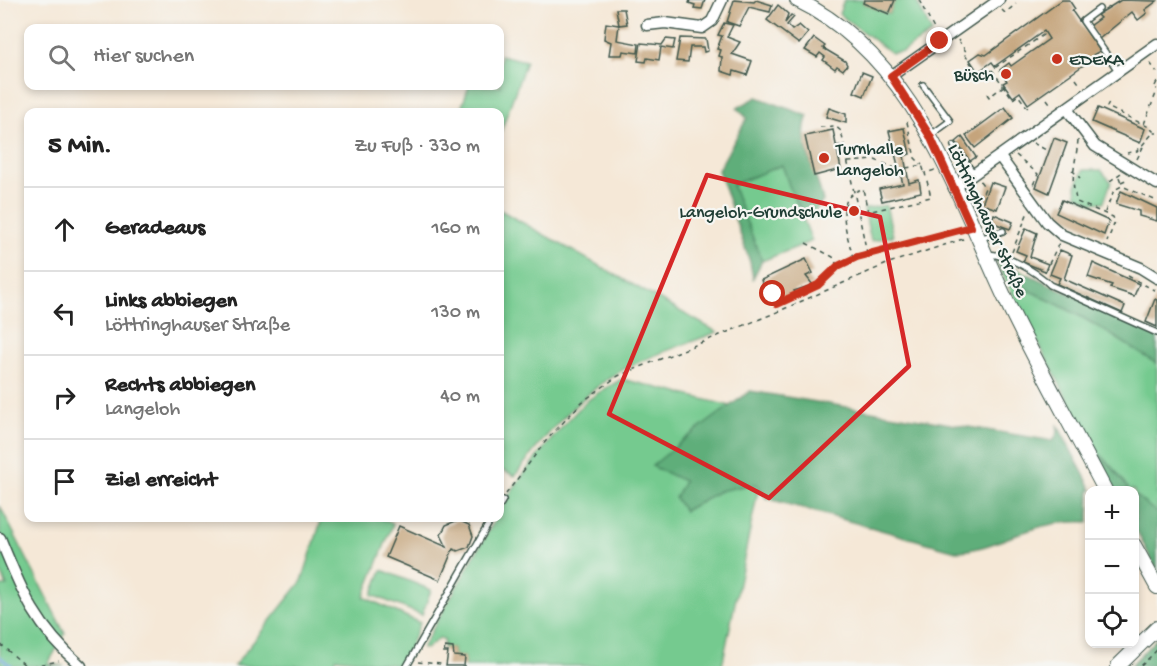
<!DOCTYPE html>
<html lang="de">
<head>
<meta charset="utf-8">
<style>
	body { margin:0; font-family:"Gochi Hand",sans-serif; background:#f2f2f2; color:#222 }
	.controls { position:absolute; right:18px; bottom:18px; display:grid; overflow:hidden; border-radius:12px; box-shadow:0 3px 9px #0003 }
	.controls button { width:54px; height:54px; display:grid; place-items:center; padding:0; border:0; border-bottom:2px solid #e0e0e0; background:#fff; color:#222; font:30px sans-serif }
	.stop { position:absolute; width:18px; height:18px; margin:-14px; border:4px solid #c8321e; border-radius:50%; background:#fff }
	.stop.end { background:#c8321e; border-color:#fff; box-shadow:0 2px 6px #0008 }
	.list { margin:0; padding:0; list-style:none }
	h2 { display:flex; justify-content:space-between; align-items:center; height:78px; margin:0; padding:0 24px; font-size:26px }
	h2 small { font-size:20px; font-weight:400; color:#767676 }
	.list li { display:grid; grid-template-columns:39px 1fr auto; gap:18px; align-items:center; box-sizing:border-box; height:84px; padding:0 24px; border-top:2px solid #e0e0e0 }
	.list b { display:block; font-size:22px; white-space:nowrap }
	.list p { margin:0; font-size:20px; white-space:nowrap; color:#767676 }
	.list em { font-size:20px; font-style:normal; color:#767676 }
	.icon { flex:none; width:33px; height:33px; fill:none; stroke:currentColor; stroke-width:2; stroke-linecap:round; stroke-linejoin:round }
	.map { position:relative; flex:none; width:1157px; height:666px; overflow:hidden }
	.search { position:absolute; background:#fff; box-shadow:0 3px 9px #0003; left:24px; top:24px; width:480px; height:66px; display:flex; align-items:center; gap:15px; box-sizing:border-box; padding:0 21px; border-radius:12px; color:#767676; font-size:22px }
	.panel { position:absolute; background:#fff; box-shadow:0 3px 9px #0003; left:24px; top:108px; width:480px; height:414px; border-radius:12px }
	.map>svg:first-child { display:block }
</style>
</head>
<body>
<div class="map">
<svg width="1157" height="666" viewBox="0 0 1157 666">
	<rect width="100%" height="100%" fill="#f6f6f2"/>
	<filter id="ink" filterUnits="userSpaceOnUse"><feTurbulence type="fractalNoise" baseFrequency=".0167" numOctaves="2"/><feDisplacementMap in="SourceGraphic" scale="12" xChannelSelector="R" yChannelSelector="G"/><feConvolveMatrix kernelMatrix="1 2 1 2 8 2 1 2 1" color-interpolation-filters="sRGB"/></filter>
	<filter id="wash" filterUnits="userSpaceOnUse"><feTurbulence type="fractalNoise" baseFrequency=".008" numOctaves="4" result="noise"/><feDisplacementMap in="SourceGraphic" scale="24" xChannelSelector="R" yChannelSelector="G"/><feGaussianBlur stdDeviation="1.35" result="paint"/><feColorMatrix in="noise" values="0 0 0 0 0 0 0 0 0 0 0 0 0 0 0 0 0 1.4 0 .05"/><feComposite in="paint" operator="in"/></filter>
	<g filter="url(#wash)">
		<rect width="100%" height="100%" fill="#f5e8d7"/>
		<g fill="#74ca8f" stroke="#4a8462" stroke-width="1.5">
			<path d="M844 0H864L863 3 889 14 895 0H916L932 33 902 52 891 53 839 14Z"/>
			<path d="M500 55 526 61 500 134V112H460L469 86H500Z"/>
			<path d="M782 165 812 241 762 261 732 185Z"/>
			<path d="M1083 170H1101L1111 182 1104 202 1092 203 1077 195 1076 186Z"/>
			<path d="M886 205 893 236 871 241 864 209Z"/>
			<path d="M500 210 717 332C685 345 649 355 619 372 577 397 544 437 515 476L500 469Z"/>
			<path d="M996 262C1014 288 1038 294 1065 308 1096 324 1128 345 1157 364V513L1135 495 1134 490H1129L1112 466 1092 446Z"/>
			<path d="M622 379 731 406 685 439 653 466 685 481 684 511C706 499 733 479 759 486L722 666H464L465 657 454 656 453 648H443L444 639 439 638 426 649 422 648 496 518H500C500 495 568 419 586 402 596 393 610 386 622 379Z"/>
			<path d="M0 506 65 634 48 664 64 666H0V586H7L0 570Z"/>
			<path d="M322 518H380L393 524 364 597 420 623 402 666 336 658 334 666H234L302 581Z"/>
			<path d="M382 570 431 590 422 615 372 595Z"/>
		</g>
		<g fill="#5fae7a" stroke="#3f7657" stroke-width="1.5">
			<path d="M757 97 808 116C796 142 818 175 823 201L812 215C794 212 788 180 782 165L732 185 762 261 753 278 750 262 718 170 747 118 737 108Z"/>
			<path d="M994 258 1157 335V364C1128 345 1096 324 1065 308 1034 292 1015 288 994 258Z"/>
			<path d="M750 391 1053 441 1058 432 1057 424 1092 490H1090L1089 522C1070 521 1052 523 1033 529 1007 537 983 551 956 551L766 498 759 486 755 484 719 491 684 511 675 498 684 481 652 466 685 439Z"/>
			<path d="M1092 446 1112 467 1129 490H1114Z"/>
			<path d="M1135 495 1157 513V570L1135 528Z"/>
			<path d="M1157 638V666H1130Z"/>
		</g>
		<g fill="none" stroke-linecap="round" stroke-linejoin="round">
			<path stroke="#6aa1d8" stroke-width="3" d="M0 657 11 666"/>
		</g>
		<g id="blocks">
			<g fill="#c5a47b">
				<path d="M690 0H705L702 9 694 8 695 5 689 3Z"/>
				<path d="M734 0 754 2 756 0 772 5 770 12 749 7 739 26 727 22Z"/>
				<path d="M864 0H895L889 14 863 3Z"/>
				<path d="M1062 0H1069L1075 9 1072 11 1100 51 1093 55 1095 57 1028 104 1020 92 1013 97 1003 83 1007 81 1000 70 1009 63 1011 66 1049 39 1044 31 995 66 992 62 978 72 970 60 980 53 986 55Z"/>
				<path d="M1121 0 1157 1 1145 10 1147 13 1138 20 1132 12 1099 39 1089 26 1100 18 1097 15Z"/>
				<path d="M778 5 788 14 785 23 791 15 794 17 787 25 792 30 799 25 808 33 799 44 767 20Z"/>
				<path d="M616 9H624L627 24 619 25 617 40 639 44 638 53 623 51 622 55H609L611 42 604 39 606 23 619 25Z"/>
				<path d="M724 23 733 25 727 37 740 42 732 54 752 61 747 75 734 71 733 75 721 71 722 57 719 56 721 50 717 49 722 36 718 35Z"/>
				<path d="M680 38 706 39 708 51 704 52 703 47H690L688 62 676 61Z"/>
				<path d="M814 38 825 46 823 48 845 61 847 65 843 70 837 66 835 69 823 60 825 57 820 53 817 57 805 50Z"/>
				<path d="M666 39 675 40 673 49 661 47 659 60 647 58 646 62 638 61 641 43 662 45Z"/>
				<path d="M862 72 872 76 864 96 854 92Z"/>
				<path d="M1005 107 1013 118 975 148 966 136Z"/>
				<path d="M829 108 846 114V123L826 117Z"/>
				<path d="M1098 108 1145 129 1140 143 1092 122Z"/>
				<path d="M904 128 910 154 904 156 909 183 919 180 921 192 882 201 879 189 903 184 889 131Z"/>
				<path d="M833 130 841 169 814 176 805 136Z"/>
				<path d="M962 137 976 157 970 161 956 142Z"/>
				<path d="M1054 138 1067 143 1049 193 1036 187Z"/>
				<path d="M990 182 1005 187 997 209 982 204Z"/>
				<path d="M1121 191 1157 208V221L1139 216V211L1116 204Z"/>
				<path d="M1062 200 1109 221 1104 235 1056 213Z"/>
				<path d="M994 214 1013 222 1010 229 991 222Z"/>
				<path d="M1026 228 1037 233 1030 257 1048 264 1045 271 1023 262 1026 255 1016 251Z"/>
				<path d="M1060 250 1072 255 1064 279 1125 306 1122 313 1057 284 1060 278 1050 274Z"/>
				<path d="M806 259 813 273 806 276 813 285 794 291 796 294 780 301 775 290 767 294 761 280Z"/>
				<path d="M1093 263 1139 284 1134 296 1110 288 1112 285 1088 277Z"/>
				<path d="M1155 299 1157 300V327L1146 322Z"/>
				<path d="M458 520 469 525 473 536 469 547 458 551 453 549 440 580 386 557 399 526 447 547 441 535 446 525Z"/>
				<path d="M445 647 453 648 454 656 465 657 464 666H446L448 652H444Z"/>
			</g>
		</g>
	</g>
	<g filter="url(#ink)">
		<use href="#blocks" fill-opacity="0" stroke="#3f574c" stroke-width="1.5"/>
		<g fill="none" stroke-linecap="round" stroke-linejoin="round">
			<g stroke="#3f574c" stroke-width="8">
				<g id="service">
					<path d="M1099 9 1083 21 1119 72"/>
					<path d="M923 85 950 121 931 135"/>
					<path d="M954 146 974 174"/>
					<path d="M979 239 1003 231"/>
					<path d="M986 254C1005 253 1037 272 1050 285L1157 333"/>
					<path d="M500 505 503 500"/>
					<path d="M407 666 492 518"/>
				</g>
			</g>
			<g stroke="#3f574c" stroke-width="13">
				<g id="minor">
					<path d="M647 25 665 23 702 28 712 21 722 0"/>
					<path d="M891 76 999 0"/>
					<path d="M1067 109 1095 146 1157 184"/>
					<path d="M1000 157 1047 222 1062 235 1141 268 1157 278"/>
					<path d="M954 188 1157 44"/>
					<path d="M0 538C22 592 35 626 81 666"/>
				</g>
			</g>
			<g stroke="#3f574c" stroke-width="16">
				<g id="tertiary">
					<path d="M797 0C915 57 954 190 1006 300 1037 365 1072 427 1105 490"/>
					<path d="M1134 545 1157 587"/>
					<path d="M1118 666 1157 628"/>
				</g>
			</g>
			<g stroke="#3f574c" stroke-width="1.5" stroke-dasharray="4.5 4.5" stroke-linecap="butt">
				<path d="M919 0 936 33"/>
				<path d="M1002 10 1005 13 1016 4"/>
				<path d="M958 40 967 53 965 55 980 77"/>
				<path d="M1150 63 1157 72"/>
				<path d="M992 70 1013 99 1018 95 1030 111"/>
				<path d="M974 76 977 80 1043 35 1041 33"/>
				<path d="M1076 79 1081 86"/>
				<path d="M1157 82 1154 88 1157 89"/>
				<path d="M987 94 989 97 1004 86"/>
				<path d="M1047 99 1052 106"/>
				<path d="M1109 103 1107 107 1149 127 1157 135"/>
				<path d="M907 122 915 158 922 165"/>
				<path d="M1144 124 1157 91"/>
				<path d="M820 127 835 126 841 131 867 253"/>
				<path d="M1078 140C1076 164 1069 178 1077 202L1113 217 1115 222 1107 242"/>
				<path d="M1033 143 1048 151"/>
				<path d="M836 146 843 145"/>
				<path d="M1127 153 1137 151 1153 133H1157"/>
				<path d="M1016 155 1038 174 1033 185"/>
				<path d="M1137 159 1144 145"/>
				<path d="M848 162 875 160 900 170"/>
				<path d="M906 168 922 165 924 171"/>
				<path d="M1072 170 1080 178"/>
				<path d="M1119 177 1122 185"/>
				<path d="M980 181 985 188 983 193 986 194"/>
				<path d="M1110 181 1121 173"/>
				<path d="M1121 182 1128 179"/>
				<path d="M1105 212 1114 190 1122 186 1157 201"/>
				<path d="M806 243 833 257 837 265"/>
				<path d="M1012 252 1028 212"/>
				<path d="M853 258C848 235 831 196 863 189L868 212 931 197 925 173 935 170"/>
				<path d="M1045 272 1059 243"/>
				<path d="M1128 276 1154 290 1155 288"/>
				<path d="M773 294 777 304 818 285 838 265 857 257 962 230"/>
				<path d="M506 494 545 442 582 402 618 376 770 315 889 263 966 238"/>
				<path d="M0 644 26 666"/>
				<path d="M418 662 441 664"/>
				<path d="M32 666 59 661"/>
				<path d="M1141 666 1157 650"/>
			</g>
			<use href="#service" stroke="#fff" stroke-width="5"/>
			<use href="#minor" stroke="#fff" stroke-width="10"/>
			<use href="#tertiary" stroke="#fff" stroke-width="14"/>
		</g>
	</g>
	<g fill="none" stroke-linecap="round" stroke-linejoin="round" filter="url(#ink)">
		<path stroke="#c8321e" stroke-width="8" d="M773 294 777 304 818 285 838 266 857 257 971 227 930 136 891 76 940 41"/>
	</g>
	<path fill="none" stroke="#d62828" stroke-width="4.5" stroke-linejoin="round" d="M707 175 880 217 909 366 769 498 609 414Z"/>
	<g fill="#c8321e" stroke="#f6f6f2" stroke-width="2">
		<circle cx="1057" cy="59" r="6"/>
		<circle cx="1006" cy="74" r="6"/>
		<circle cx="824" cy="158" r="6"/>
		<circle cx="854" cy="211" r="6"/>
	</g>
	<g text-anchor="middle" stroke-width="4.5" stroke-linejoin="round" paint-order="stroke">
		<g font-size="18" fill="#1f3d34" stroke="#f6f6f2" text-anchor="start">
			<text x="1069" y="65">EDEKA</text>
			<text x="994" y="80" text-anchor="end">Büsch</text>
			<text x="836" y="154">Turnhalle<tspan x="836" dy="21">Langeloh</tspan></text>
			<text x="842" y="217" text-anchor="end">Langeloh-Grundschule</text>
		</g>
		<g font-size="18" fill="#1f3d34" stroke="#f6f6f2">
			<text transform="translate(989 220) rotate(65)" y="6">Löttringhauser Straße</text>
		</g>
	</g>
</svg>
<div class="controls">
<button>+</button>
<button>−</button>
<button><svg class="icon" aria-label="locate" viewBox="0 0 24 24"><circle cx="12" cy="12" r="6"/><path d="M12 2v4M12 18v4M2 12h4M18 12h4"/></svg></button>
</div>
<div class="stop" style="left:773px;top:294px"></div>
<div class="stop end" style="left:940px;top:41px"></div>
<div class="search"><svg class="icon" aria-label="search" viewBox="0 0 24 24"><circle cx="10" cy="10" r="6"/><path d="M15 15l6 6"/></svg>Hier suchen</div>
<section class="panel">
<h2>5 Min.<small>Zu Fuß · 330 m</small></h2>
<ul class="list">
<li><svg class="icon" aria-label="ahead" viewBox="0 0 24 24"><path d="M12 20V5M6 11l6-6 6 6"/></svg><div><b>Geradeaus</b></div><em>160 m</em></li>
<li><svg class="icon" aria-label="left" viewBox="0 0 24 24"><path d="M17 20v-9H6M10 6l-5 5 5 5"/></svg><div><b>Links abbiegen</b><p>Löttringhauser Straße</p></div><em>130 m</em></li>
<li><svg class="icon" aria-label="right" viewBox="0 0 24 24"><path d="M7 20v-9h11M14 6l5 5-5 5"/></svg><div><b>Rechts abbiegen</b><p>Langeloh</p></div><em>40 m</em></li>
<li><svg class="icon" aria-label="arrive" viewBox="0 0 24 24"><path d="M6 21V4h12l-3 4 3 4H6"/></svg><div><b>Ziel erreicht</b></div></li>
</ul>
</section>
</div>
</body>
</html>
